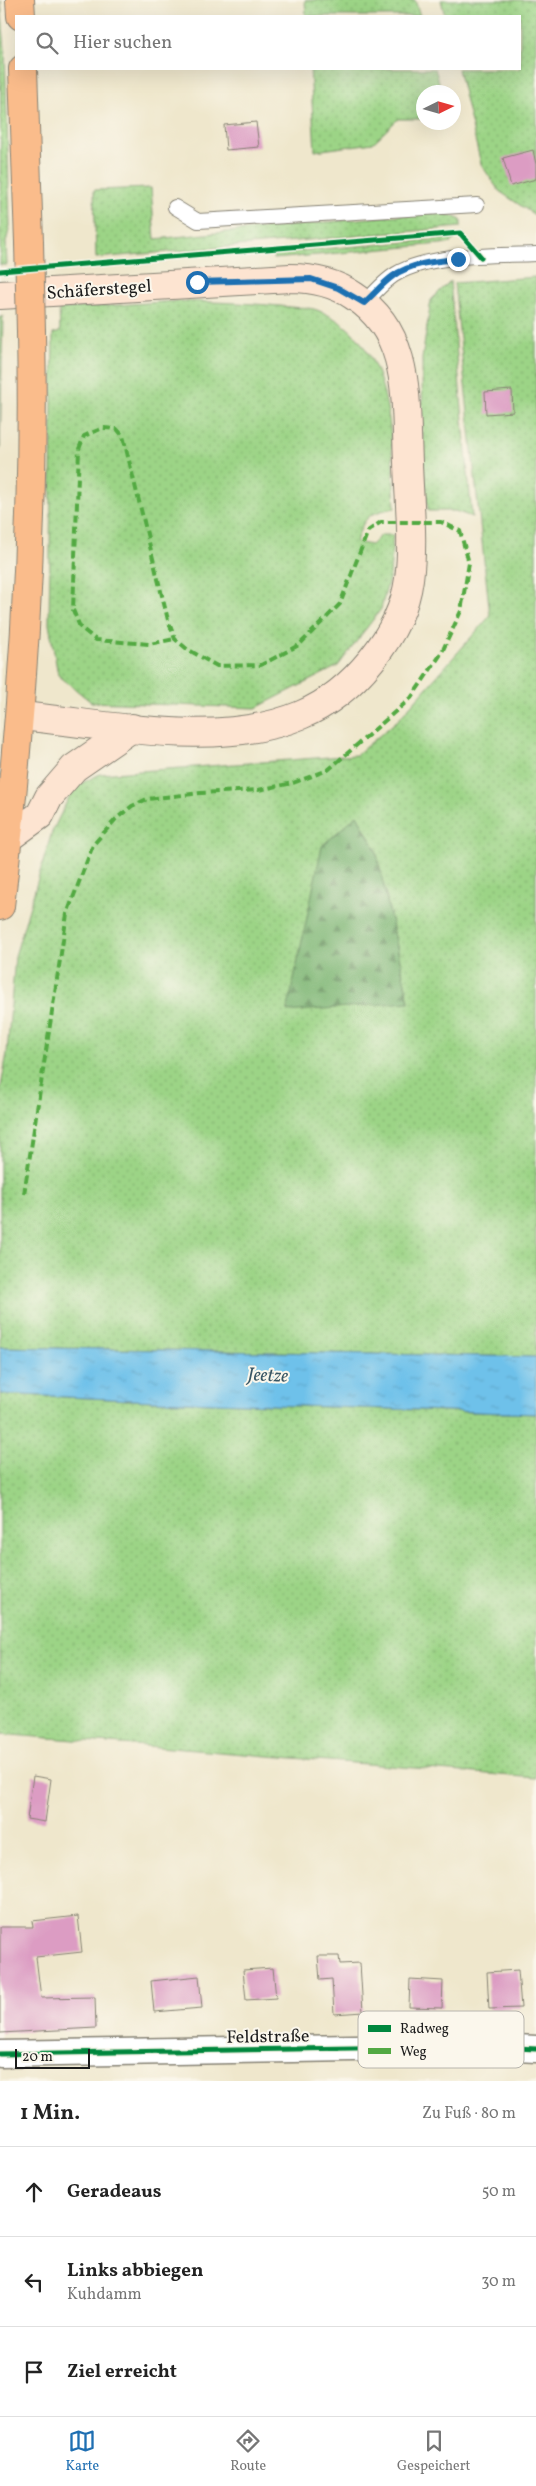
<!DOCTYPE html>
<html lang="de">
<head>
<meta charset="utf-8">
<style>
	body { margin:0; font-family:Vollkorn,serif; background:#f6f6f6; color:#222 }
	.compass { position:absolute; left:416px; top:85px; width:45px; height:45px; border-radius:50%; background:#fff; box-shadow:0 5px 20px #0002; rotate:85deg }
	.scale { position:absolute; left:15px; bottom:12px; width:75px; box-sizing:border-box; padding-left:5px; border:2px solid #1c1c1c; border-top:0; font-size:14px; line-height:18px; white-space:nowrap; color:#1c1c1c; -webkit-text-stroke:4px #fbf7ec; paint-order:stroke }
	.stop { position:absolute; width:15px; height:15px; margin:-11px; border:4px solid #1f6fb2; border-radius:50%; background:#fff }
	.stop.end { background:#1f6fb2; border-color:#fff; box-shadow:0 1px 5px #0008 }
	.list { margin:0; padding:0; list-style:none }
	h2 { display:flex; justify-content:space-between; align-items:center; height:65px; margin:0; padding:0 20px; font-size:21px }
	h2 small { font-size:16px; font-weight:400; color:#767676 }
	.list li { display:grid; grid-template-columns:32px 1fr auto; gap:15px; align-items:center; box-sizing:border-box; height:90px; padding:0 20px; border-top:1px solid #e0e0e0 }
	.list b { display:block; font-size:19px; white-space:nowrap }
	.list p { margin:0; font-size:16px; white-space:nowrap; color:#767676 }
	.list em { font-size:16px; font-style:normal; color:#767676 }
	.icon { flex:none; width:28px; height:28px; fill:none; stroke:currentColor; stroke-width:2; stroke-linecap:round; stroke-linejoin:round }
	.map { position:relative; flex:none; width:536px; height:2081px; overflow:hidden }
	.search { position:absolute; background:#fff; box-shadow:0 5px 20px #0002; left:15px; right:15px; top:15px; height:55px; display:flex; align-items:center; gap:12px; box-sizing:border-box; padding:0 18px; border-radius:0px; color:#767676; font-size:19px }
	.sheet { height:335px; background:#fff }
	nav { display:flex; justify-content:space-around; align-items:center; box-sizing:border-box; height:70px; border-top:1px solid #e0e0e0; background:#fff; font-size:14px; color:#767676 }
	nav a { display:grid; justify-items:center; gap:2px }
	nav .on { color:#1f6fb2 }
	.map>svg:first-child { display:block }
</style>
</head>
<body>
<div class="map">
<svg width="536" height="2081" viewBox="0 0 536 2081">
	<defs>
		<pattern id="grass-dots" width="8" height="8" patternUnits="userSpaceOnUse" patternTransform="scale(1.25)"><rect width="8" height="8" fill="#9cd486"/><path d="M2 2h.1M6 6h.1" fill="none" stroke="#86b573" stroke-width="1.8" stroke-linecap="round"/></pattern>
		<pattern id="forest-firs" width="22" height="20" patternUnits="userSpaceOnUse" patternTransform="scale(1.25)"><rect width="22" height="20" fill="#7db673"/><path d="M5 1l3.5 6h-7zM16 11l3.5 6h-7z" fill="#66935e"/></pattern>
		<pattern id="water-ripples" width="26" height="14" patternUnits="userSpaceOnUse" patternTransform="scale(1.25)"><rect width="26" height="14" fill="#6ec1ea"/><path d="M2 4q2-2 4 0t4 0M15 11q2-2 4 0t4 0" fill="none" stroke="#5fa5c8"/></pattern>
	</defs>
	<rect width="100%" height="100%" fill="#fbf7ec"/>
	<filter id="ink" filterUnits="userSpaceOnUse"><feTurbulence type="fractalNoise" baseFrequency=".02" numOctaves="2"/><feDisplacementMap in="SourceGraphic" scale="10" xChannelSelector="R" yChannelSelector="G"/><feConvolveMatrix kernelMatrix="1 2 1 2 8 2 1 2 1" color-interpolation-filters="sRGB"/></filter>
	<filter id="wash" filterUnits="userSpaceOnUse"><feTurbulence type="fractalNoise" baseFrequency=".0096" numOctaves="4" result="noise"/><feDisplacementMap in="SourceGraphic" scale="20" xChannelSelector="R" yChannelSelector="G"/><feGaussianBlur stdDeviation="1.12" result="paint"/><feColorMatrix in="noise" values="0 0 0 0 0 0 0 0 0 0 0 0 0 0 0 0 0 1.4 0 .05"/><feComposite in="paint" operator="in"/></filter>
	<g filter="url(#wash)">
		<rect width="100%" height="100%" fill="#efe7cc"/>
		<g fill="url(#grass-dots)" stroke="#5c7851" fill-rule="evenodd">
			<path d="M1 0 5 50 10 226 6 242 7 265H0Z"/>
			<path d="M305 0H415L420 16H306Z"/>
			<path d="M441 0H536V216L499 191 481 164 458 69H520V16H445Z"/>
			<path d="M310 69H435L442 92H424L423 119H398L373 143 315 151Z"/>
			<path d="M151 188 155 239 441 211 461 220V227L96 258 94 190Z"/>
			<path d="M456 238 451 243 273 259 274 253Z"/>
			<path d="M536 277V1357L0 1347V1092L7 1053 15 956 52 832 74 787 100 774 356 755 398 720 490 616 454 283ZM357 815 376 850 409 1002 322 846Z"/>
			<path d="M450 281 472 517 455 511H428L423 463 422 359 431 300Z"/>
			<path d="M177 301C215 302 253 303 290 307 298 308 309 307 317 310 396 340 391 438 395 508 369 513 364 516 356 542L371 545 381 535H393L390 575 381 609 338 666 256 708 91 702 58 675 49 624 53 334 60 332 59 309Z"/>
			<path d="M3 316 0 450V317Z"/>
			<path d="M0 1394 154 1401 536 1414V1778L0 1734Z"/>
		</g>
		<path fill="url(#forest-firs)" stroke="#4c6948" d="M357 815 376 850 409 1002 287 1012 322 846Z"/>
		<path fill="url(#water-ripples)" stroke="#456e83" d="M0 1347 536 1357V1414L154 1401 0 1394Z"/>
		<g id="blocks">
			<g fill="#dc9cc3">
				<path d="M256 122 259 147 226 150 224 125Z"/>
				<path d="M533 150 536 164V179L511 186 503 158Z"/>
				<path d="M512 390 513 412 486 414 485 392Z"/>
				<path d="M33 1776 51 1779 45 1822 27 1819Z"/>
				<path d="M78 1916 82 1952 36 1957 41 1998 95 1997 96 2028 0 2033V1927H33L32 1921Z"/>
				<path d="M318 1956H339L340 1964 360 1963 363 2012 334 2014 332 1979 320 1980Z"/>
				<path d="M273 1968 276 1998 246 2000 243 1970Z"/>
				<path d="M518 1970 521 2008 489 2009 487 1972Z"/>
				<path d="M199 1976 202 2008 154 2012 151 1981Z"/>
				<path d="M410 1979 443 1981 442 2008 409 2007Z"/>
			</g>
		</g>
	</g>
	<g filter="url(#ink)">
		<use href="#blocks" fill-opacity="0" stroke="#868274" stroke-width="1"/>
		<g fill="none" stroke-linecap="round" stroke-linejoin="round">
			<g stroke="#868274" stroke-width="16">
				<g id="lane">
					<path d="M175 207 198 221 477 205"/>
					<path d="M365 303C374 293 384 281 396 274 432 253 495 256 536 254"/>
				</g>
			</g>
			<g stroke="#868274" stroke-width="29">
				<path id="street" d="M0 2054 474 2046 536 2049"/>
			</g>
			<g stroke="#868274" stroke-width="30">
				<g id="secondary">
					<path d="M0 295 290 278C313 278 335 283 354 296 412 333 405 401 408 462 409 501 414 541 409 579 402 634 352 694 301 715 217 750 109 724 20 716"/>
					<path d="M8 838 40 815 49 797 74 768 132 728"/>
				</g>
			</g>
			<g stroke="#868274" stroke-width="30">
				<g id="primary">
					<path d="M20 0 21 16"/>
					<path d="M23 69 29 242"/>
					<path d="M0 906C23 715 35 524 31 332"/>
				</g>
			</g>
			<use href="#lane" stroke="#fff" stroke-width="14"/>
			<use href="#street" stroke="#fff" stroke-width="26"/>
			<use href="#secondary" stroke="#fde4d1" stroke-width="28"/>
			<use href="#primary" stroke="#fabc8b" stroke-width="28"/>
			<g stroke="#868274" stroke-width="30" stroke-linecap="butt">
				<path id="primary-bridge" d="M29 242 31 332"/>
			</g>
			<use href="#primary-bridge" stroke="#fabc8b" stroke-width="28"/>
			<path stroke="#52a943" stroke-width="4" stroke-dasharray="8 4" stroke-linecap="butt" d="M24 1194 67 914 93 845 116 819 132 806 147 799 201 793 258 790 293 783 328 770 411 698 441 654 461 611 469 563 460 531 441 522H381L368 531 340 604 299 645 261 665 217 666 187 649 175 639 168 620 123 436 117 429 103 428 84 436 79 449 73 610 80 627 96 640 149 644 175 639"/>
			<g stroke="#fbf7ec" stroke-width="8">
				<g id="cycleway">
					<path d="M0 271 460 233 481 257"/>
					<path d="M0 2054 474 2046 536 2049"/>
				</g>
			</g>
			<use href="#cycleway" stroke="#00873e" stroke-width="5"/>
		</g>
	</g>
	<g fill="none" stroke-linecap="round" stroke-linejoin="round" filter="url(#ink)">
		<path stroke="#1f6fb2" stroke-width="6" d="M197 282 311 279 338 288 364 303C374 294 383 283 393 276 411 263 437 261 458 259"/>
	</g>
	<g text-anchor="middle" stroke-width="4" stroke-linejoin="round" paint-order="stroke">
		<g font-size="18" fill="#1c1c1c" stroke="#fbf7ec">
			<text transform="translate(99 289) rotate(-4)" y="6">Schäferstegel</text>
			<text transform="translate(268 2036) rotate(-1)" y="6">Feldstraße</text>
		</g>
		<g font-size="19" font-style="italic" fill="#395664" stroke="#fbf7ec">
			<text transform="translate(268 1374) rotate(2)" y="7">Jeetze</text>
		</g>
	</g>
	<rect x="358" y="2011" width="166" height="57" rx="8" fill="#fbf7ec" stroke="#b8b5ae" stroke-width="1"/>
	<rect x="368" y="2025" width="23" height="7" fill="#00873e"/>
	<rect x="368" y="2048" width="23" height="6" fill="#52a943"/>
	<g font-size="14" fill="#1c1c1c">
		<text x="400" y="2033">Radweg</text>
		<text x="400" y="2056">Weg</text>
	</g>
</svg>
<svg class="compass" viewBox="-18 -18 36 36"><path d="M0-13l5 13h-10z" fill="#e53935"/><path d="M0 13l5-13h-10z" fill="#767676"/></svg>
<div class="scale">20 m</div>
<div class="stop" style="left:197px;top:282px"></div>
<div class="stop end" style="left:458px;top:259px"></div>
<div class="search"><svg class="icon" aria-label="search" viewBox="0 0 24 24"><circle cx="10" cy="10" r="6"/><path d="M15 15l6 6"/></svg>Hier suchen</div>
</div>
<section class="sheet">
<h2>1 Min.<small>Zu Fuß · 80 m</small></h2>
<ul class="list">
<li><svg class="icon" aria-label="ahead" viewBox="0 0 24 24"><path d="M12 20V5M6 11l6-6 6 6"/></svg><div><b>Geradeaus</b></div><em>50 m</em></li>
<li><svg class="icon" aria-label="left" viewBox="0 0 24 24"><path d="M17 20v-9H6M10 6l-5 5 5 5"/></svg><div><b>Links abbiegen</b><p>Kuhdamm</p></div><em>30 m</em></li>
<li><svg class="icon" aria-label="arrive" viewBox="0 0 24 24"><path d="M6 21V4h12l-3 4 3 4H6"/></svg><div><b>Ziel erreicht</b></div></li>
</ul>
</section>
<nav>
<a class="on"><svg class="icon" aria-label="map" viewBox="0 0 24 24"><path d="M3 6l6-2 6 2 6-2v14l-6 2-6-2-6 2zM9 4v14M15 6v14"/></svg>Karte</a>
<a><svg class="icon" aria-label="directions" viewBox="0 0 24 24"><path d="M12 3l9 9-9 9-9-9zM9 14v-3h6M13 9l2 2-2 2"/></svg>Route</a>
<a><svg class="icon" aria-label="saved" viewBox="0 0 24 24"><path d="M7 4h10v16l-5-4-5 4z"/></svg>Gespeichert</a>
</nav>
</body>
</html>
